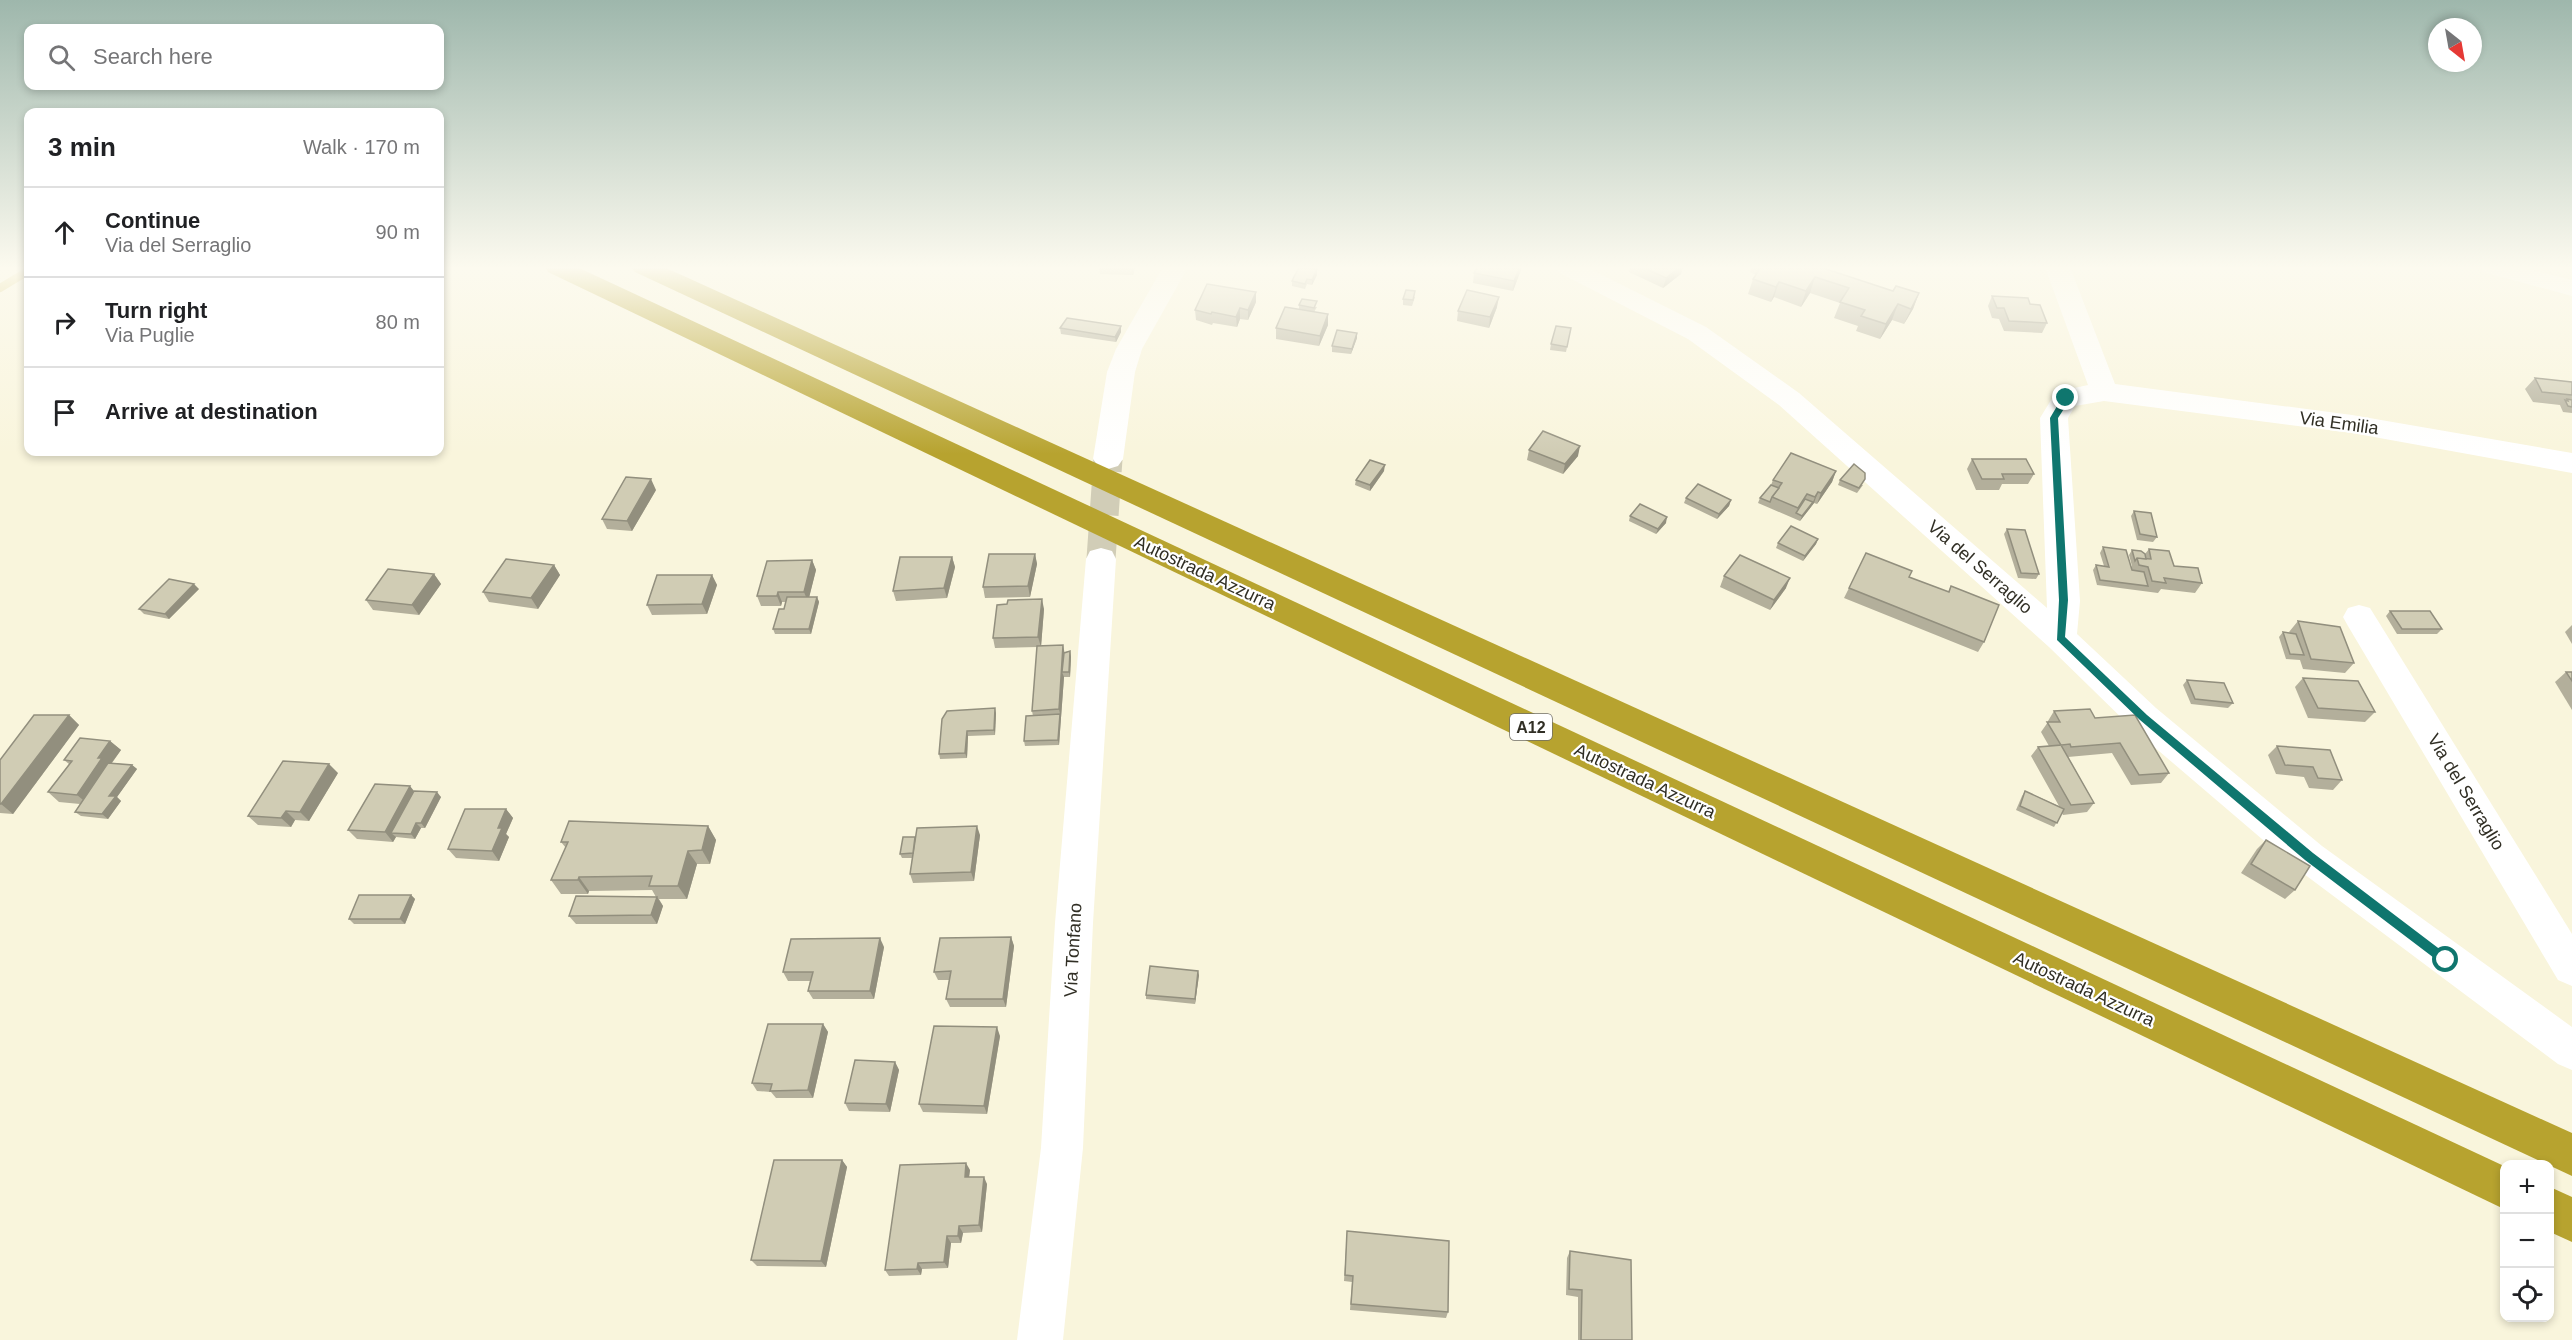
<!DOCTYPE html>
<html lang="en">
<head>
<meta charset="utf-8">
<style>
	body { margin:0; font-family:Arial,sans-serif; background:#f6f6f6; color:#202124 }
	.controls { position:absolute; right:18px; bottom:18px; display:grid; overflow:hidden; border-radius:12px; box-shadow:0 3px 9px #0003 }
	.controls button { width:54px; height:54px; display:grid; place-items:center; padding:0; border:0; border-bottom:2px solid #e0e0e0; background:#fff; color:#202124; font:30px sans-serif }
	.compass { position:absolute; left:2428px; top:18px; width:54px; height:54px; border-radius:50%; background:#fff; box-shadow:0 3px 9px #0003; rotate:149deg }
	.stop { position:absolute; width:18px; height:18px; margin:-14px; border:4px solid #0f766e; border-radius:50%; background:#fff }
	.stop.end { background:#0f766e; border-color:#fff; box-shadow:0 2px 6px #0008 }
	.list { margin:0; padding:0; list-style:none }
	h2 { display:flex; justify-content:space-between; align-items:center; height:78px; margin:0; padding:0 24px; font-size:26px }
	h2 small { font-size:20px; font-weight:400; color:#757577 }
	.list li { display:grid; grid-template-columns:39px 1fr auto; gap:18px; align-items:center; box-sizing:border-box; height:90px; padding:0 24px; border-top:2px solid #e0e0e0 }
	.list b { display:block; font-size:22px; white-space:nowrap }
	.list p { margin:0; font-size:20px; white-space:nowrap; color:#757577 }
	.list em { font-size:20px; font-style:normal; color:#757577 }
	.icon { flex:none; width:33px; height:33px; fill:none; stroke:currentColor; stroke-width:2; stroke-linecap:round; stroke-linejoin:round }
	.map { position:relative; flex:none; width:2572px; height:1340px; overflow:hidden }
	.search { position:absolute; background:#fff; box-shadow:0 3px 9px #0003; left:24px; top:24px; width:420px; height:66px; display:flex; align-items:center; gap:15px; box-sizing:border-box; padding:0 21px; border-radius:12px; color:#757577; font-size:22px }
	.panel { position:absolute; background:#fff; box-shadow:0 3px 9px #0003; left:24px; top:108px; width:420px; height:348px; border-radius:12px }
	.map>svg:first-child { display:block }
</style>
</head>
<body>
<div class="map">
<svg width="2572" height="1340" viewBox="0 0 2572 1340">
	<rect width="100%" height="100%" fill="#f9f5dc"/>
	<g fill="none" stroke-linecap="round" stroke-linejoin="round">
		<path stroke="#cfbb51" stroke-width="8" d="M0 288 28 271"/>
		<path stroke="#d1cdb7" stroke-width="29" stroke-dasharray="29 15" stroke-linecap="butt" d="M1101 559 1108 459"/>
		<g fill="#fff" fill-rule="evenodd">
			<path d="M1163 267H1188L1142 349 1135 372 1123 459 1118 466 1108 469 1098 466 1093 459 1107 372 1116 349Z"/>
			<path d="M1554 267H1586L1706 327 1799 393 2047 608 2040 418 2056 392 2088 385 2045 267H2070L2115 384 2352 415 2572 453V473L2352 433 2104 401 2075 406 2068 418 2080 601 2077 634 2156 708 2322 846 2572 1027V1070L2558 1064 2296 868 2132 728 2049 647 1779 405 1688 339 1558 272Z"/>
			<path d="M1101 548 1112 551 1116 559 1093 923 1083 1148 1063 1340H1017L1041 1148 1055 923 1086 559 1090 551Z"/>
			<path d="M2359 605 2370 608 2572 934V986L2558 980 2348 626 2343 617 2348 608Z"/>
		</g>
		<path fill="#fff" fill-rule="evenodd" d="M2479 267H2520L2572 280V296L2483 272Z"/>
		<g fill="#b7a32f" fill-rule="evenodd">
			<path d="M545 267H577L2504 1166V1209L548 272Z"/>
			<path d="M631 267H664L2572 1133V1176L635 272Z"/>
			<path d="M2550 1187 2572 1197V1242L2550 1232Z"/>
		</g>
	</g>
	<g fill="#b3af9b">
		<path d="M1099 267H1135L1133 275 1100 274Z"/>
		<path d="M1522 267 1513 291 1473 283 1474 273Z"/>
		<path d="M1630 267H1683L1681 274 1663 288 1629 272Z"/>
		<path d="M1751 267H1820L1893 291 1919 293 1913 309 1904 324 1892 320 1880 339 1856 331 1858 326 1834 318 1840 303 1810 293 1801 307 1774 297 1771 302 1748 294 1753 279 1756 275 1750 272Z"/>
		<path d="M1317 269V275L1312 285 1307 284 1305 289 1292 286V281Z"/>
		<path d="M1992 296 2030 304 2047 323 2042 333 2004 331 1999 319 1992 318 1988 306Z"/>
		<path d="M1415 297 1412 306 1403 305V299Z"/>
		<path d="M1256 302 1248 320 1240 319 1237 327 1213 323 1212 325 1196 320 1195 310Z"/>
		<path d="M1299 305 1317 307 1314 312 1328 314V325L1319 346 1276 339V328L1299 310Z"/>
		<path d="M1497 307 1489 328 1457 321 1458 311Z"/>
		<path d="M1121 326V332L1116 342 1061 334 1060 328Z"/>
		<path d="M1571 328 1566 352 1550 350 1551 344Z"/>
		<path d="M1357 333V338L1351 354 1332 352V346Z"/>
		<path d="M2535 378 2572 382V413L2563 412 2560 405 2533 402 2525 389Z"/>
		<path d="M1529 450 1578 456 1563 474 1527 460Z"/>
		<path d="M1972 459 2034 474 2028 484H2002L1999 490H1976L1967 469Z"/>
		<path d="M1384 471 1370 491 1355 485 1356 480Z"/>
		<path d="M1836 471 1832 482 1817 504 1814 503 1800 521 1758 503 1760 498 1771 485 1773 480Z"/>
		<path d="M1840 480 1863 485 1857 493 1838 485Z"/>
		<path d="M656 490 632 531 607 529 602 519Z"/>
		<path d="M1686 498 1731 500 1729 506 1717 519 1684 503Z"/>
		<path d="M2134 511 2157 537 2153 542 2137 540 2131 516Z"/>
		<path d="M1630 516 1666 523 1656 534 1629 521Z"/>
		<path d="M2007 529 2039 574 2036 579 2018 578 2004 534Z"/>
		<path d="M1818 539 1816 544 1803 561 1776 548 1778 543Z"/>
		<path d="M2103 547 2131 567 2132 566 2129 555 2132 550 2145 554 2149 549 2202 583 2195 593 2161 589 2158 593 2097 585 2093 570 2096 565 2104 566 2100 553Z"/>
		<path d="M1035 554 1037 564 1030 597 985 598 983 587Z"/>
		<path d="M952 557 955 567 947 598 896 601 893 591Z"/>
		<path d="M812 560 816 570 809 597H817L819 602 811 634H775L773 629 784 609 786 602H782L781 606H761L757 596Z"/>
		<path d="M554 565 560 575 538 609 489 602 483 592Z"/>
		<path d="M434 574 441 584 419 615 373 610 366 600Z"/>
		<path d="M712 575 717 585 707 614 652 615 647 605Z"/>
		<path d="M1724 576 1786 588 1770 610 1720 587Z"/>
		<path d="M1909 577 1948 592 1951 586 1984 642 1978 652 1844 598 1849 588Z"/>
		<path d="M199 589 169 619 144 614 139 609Z"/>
		<path d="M1044 609 1041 646 1063 645 1064 652 1070 651 1071 657 1070 677H1064L1059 745 1025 746 1024 741 1033 716 1032 711 1037 647 995 648 993 638Z"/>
		<path d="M2390 611 2442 629 2437 634H2397L2386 616Z"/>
		<path d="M2298 621 2354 663 2345 673 2303 669 2300 660 2286 659 2279 637 2283 632 2290 633 2289 632Z"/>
		<path d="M2572 625V644L2565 632Z"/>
		<path d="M2566 672H2572V710L2555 682Z"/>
		<path d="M2303 678 2375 712 2365 722 2308 718 2295 687Z"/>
		<path d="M2187 680 2233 703 2228 708 2191 704 2183 685Z"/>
		<path d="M2054 711 2095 718 2169 773 2161 783 2131 785 2112 753 2068 757 2094 803 2087 812 2063 815 2062 813 2054 827 2016 810 2022 796 2025 791 2059 806 2031 756 2038 747 2049 746 2041 732 2048 722V721Z"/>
		<path d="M996 713 995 735 968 736 967 758 940 759 939 754 942 719Z"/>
		<path d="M69 715 79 725 13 814 0 813V760Z"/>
		<path d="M110 741 121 750 112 763 132 765 137 769 117 797 121 801 108 819 81 816 75 812 80 804 59 802 48 792 69 764 64 760Z"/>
		<path d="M2277 746 2342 780 2333 790 2309 788 2304 777 2276 774 2268 755Z"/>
		<path d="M338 773 309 821 295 820 291 827 258 825 248 816Z"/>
		<path d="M414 791 441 797 425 828H421L415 839 396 837 393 842 357 839 348 830Z"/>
		<path d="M506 809 513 818 506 834 509 837 499 861 456 858 448 849Z"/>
		<path d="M708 826 716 840 710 864H697L687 899H659L663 906 657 924H576L569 916 656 897 652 890 589 891 588 894H561L551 880 566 848 561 842Z"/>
		<path d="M980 835 974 881 913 883 910 874 912 858H902L900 854Z"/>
		<path d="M2266 840 2295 890 2285 899 2241 873 2257 849Z"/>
		<path d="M411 895 415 899 405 924H354L349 919Z"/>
		<path d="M1011 937 1014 946 1006 1007H950L946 999 949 980H938L934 972Z"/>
		<path d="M884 947 874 999H813L808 991 810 981H788L783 972Z"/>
		<path d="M1199 975 1195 1004 1146 999V995Z"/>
		<path d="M823 1024 828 1032 813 1098H776L771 1092 757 1091 752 1083Z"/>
		<path d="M1000 1036 987 1114 923 1112 919 1104Z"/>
		<path d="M895 1062 899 1070 890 1112 849 1111 845 1103Z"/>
		<path d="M842 1160 847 1167 826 1267 757 1266 751 1260Z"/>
		<path d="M970 1170 969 1177 987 1184 982 1232 963 1233 961 1243H951L948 1268 922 1269 921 1275 889 1276 885 1270Z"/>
		<path d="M1347 1231 1448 1312 1446 1318 1350 1310 1352 1282 1344 1281Z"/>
		<path d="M1570 1251 1632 1340H1578V1297L1566 1295 1567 1258Z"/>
	</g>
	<g fill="#928f7e">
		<path d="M1132 267H1135L1133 275Z"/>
		<path d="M1520 267H1522L1513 291 1514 281Z"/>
		<path d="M1680 267H1683L1681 274 1663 288 1666 278Z"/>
		<path d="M1317 269V275L1312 285V280Z"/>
		<path d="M1815 277 1810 293 1801 307 1806 291Z"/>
		<path d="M1779 282 1774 297 1771 302 1776 287Z"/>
		<path d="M1256 292V302L1248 320V310Z"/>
		<path d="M1919 293 1913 309 1904 324 1911 309Z"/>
		<path d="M1499 297 1497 307 1489 328 1490 317Z"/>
		<path d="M1898 304 1892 320 1880 339 1886 324Z"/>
		<path d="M1240 308V319L1237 327 1236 317Z"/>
		<path d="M1328 314V325L1319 346 1320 336Z"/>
		<path d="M1121 326V332L1116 342 1115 337Z"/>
		<path d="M1357 333V338L1351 354 1352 349Z"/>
		<path d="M1580 446 1578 456 1563 474 1565 464Z"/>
		<path d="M1385 465 1384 471 1370 491V485Z"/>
		<path d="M1836 471 1832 482 1817 504 1821 493Z"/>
		<path d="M651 479 656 490 632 531 627 521Z"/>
		<path d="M1818 492 1814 503 1811 507 1815 497Z"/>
		<path d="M1731 500 1729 506 1717 519 1719 514Z"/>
		<path d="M1813 502 1811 507 1800 521 1802 516Z"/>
		<path d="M1667 517 1666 523 1656 534 1658 529Z"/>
		<path d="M1818 539 1816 544 1803 561 1805 556Z"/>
		<path d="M1035 554 1037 564 1030 597 1028 586Z"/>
		<path d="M952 557 955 567 947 598 944 588Z"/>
		<path d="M812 560 816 570 808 602 804 592Z"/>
		<path d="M554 565 560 575 538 609 531 598Z"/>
		<path d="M434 574 441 584 419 615 412 605Z"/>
		<path d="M712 575 717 585 707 614 702 604Z"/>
		<path d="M1790 578 1786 588 1770 610 1774 600Z"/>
		<path d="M194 584 199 589 169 619 165 614Z"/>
		<path d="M778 592 782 602 781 606 777 596Z"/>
		<path d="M817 597 819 602 811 634 809 629Z"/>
		<path d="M1042 599 1044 609 1041 647 1038 637Z"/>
		<path d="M1063 645 1065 655 1062 672 1064 677 1059 745 1058 740 1060 714 1059 709Z"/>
		<path d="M1070 651 1071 657 1070 677 1069 672Z"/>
		<path d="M995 708 996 713 995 735 994 730Z"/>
		<path d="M69 715 79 725 13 814 1 804Z"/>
		<path d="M967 731 968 736 967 758 965 753Z"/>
		<path d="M110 741 121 750 110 765 88 804 77 795 98 758Z"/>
		<path d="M329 764 338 773 309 821 300 812Z"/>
		<path d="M132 765 137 769 117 797 121 801 108 819 102 814 109 796Z"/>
		<path d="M410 786 418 796 391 833 396 837 393 842 385 832Z"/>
		<path d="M437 792 441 797 425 828 421 823Z"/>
		<path d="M506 809 513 818 506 834 509 837 499 861 492 851 498 828Z"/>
		<path d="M286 811 295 820 291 827 281 818Z"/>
		<path d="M416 823 421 828 415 839 411 834Z"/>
		<path d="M708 826 716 840 710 864 702 850Z"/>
		<path d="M977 826 980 835 974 881 971 872Z"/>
		<path d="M688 851 697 864 687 899 678 886Z"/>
		<path d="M579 877 589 891 588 894 578 880Z"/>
		<path d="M411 895 415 899 405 924 400 919Z"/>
		<path d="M657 897 663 906 657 924 651 915Z"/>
		<path d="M1011 937 1014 946 1006 1007 1003 999Z"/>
		<path d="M880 938 884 947 874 999 870 991Z"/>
		<path d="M1198 971 1199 975 1195 1004V999Z"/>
		<path d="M823 1024 828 1032 813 1098 808 1090Z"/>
		<path d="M997 1027 1000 1036 987 1114 984 1106Z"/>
		<path d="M895 1062 899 1070 890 1112 886 1104Z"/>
		<path d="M842 1160 847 1167 826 1267 821 1261Z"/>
		<path d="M966 1163 970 1170 968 1184 965 1177Z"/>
		<path d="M984 1177 987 1184 982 1232 979 1225Z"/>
		<path d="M959 1226 963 1233 961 1243 958 1236Z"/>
		<path d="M947 1236 951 1243 948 1268 944 1262Z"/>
		<path d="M918 1263 922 1269 921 1275 917 1269Z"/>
	</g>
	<g fill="#d0ccb4" stroke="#928f7e" stroke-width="1.5">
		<path d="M1299 267 1317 269 1312 280 1307 279 1305 284 1292 281Z"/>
		<path d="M1477 267H1520L1514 281 1474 273Z"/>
		<path d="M1642 267H1680L1666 278Z"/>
		<path d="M1761 267H1820L1893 291 1896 286 1919 293 1911 309 1898 304 1886 324 1861 316 1865 310 1840 302 1849 288 1815 277 1806 291 1779 282 1776 287 1753 279Z"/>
		<path d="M1207 284 1256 292 1248 310 1240 308 1236 317 1212 312 1211 314 1195 310Z"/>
		<path d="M1406 290 1415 291 1413 300 1403 299Z"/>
		<path d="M1467 290 1499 297 1490 317 1458 311Z"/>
		<path d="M1992 296 2028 298 2030 304 2040 305 2047 323 2009 321 2004 308H1997Z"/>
		<path d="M1302 299 1317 301 1314 308 1299 305Z"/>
		<path d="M1285 307 1328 314 1320 336 1276 328Z"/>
		<path d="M1067 318 1121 326 1115 337 1060 328Z"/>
		<path d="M1556 326 1571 328 1567 347 1551 344Z"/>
		<path d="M1337 330 1357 333 1352 349 1332 346Z"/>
		<path d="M2535 378 2572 382V395L2542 392Z"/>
		<path d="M2567 399 2572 400V407L2568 406 2565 400 2568 401Z"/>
		<path d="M1543 431 1580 446 1565 464 1529 450Z"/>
		<path d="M1791 453 1836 471 1821 493 1818 492 1815 497 1807 494 1798 508 1772 497 1782 483 1773 480Z"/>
		<path d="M1972 459H2026L2034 474H2002L2004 479H1982Z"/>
		<path d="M1370 460 1385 465 1370 485 1356 480Z"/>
		<path d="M1854 464 1865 473V479L1859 488 1840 480Z"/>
		<path d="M626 477 651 479 627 521 602 519Z"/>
		<path d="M1698 484 1731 500 1719 514 1686 498Z"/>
		<path d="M1771 485 1779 488 1772 497 1770 502 1760 498Z"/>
		<path d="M1805 499 1813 502 1802 516 1796 513Z"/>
		<path d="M1640 504 1667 517 1658 529 1630 516Z"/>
		<path d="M2134 511 2151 513 2157 537 2140 534Z"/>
		<path d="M1791 526 1818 539 1805 556 1778 543Z"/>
		<path d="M2007 529 2025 530 2039 574 2021 573Z"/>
		<path d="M2103 547 2126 550 2132 570 2144 572 2148 586 2100 580 2096 565 2109 567Z"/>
		<path d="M2149 549 2169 551 2174 566 2198 568 2202 583 2164 578 2166 583 2152 581 2148 567 2139 565 2137 558 2151 559Z"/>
		<path d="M2132 550 2141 551 2145 554 2146 559 2137 558 2135 561Z"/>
		<path d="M1866 553 1912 571 1909 577 1949 592 1951 586 1999 605 1984 642 1849 588Z"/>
		<path d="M989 554H1035L1028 586 983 587Z"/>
		<path d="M1740 555 1790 578 1774 600 1724 576Z"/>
		<path d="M900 557H952L944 588 893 591Z"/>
		<path d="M506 559 554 565 531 598 483 592Z"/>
		<path d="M812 560 804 592H778L777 596H757L767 561Z"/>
		<path d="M388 569 434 574 412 605 366 600Z"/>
		<path d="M657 575H712L702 604 647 605Z"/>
		<path d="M169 579 194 584 165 614 139 609Z"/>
		<path d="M787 597H817L809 629H773L779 609H784Z"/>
		<path d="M1042 599 1038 637 993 638 997 605 1007 604 1008 600Z"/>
		<path d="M2390 611H2430L2442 629H2402Z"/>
		<path d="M2298 621 2340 627 2354 663 2311 659Z"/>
		<path d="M2283 632 2296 634 2304 655 2290 654Z"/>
		<path d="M1063 645 1059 709 1032 711 1037 646Z"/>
		<path d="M1070 651 1069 672H1062L1064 653Z"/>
		<path d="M2566 672H2572V681Z"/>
		<path d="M2303 678 2358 681 2375 712 2318 708Z"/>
		<path d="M2187 680 2224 683 2233 703 2195 699Z"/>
		<path d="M995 708 994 730 967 731 965 753 939 754 942 719 947 711Z"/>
		<path d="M2090 709 2095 718 2135 715 2169 773 2139 775 2120 743 2071 747 2070 744 2061 745 2094 803 2071 805 2038 747 2061 745 2047 722H2060L2054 711Z"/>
		<path d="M1060 714 1058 740 1024 741 1026 716Z"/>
		<path d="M34 715H69L1 804H0V760Z"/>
		<path d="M80 738 110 741 98 758H102L77 795 48 792 72 761 64 760Z"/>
		<path d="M2277 746 2330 750 2342 780 2318 778 2313 767 2285 765Z"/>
		<path d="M283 761 329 764 300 812 286 811 281 818 248 816Z"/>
		<path d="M108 763 132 765 109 796H116L102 814 75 812Z"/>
		<path d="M375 784 410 786 385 832 348 830Z"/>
		<path d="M414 791 437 792 421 823H416L411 834 391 833Z"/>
		<path d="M2025 791 2064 809 2057 823 2020 806Z"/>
		<path d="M465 809H506L498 828H502L492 851 448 849Z"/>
		<path d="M569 821 708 826 702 850 688 851 678 886H649L652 876 579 877 578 880H551L568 842H561Z"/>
		<path d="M977 826 971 872 910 874 917 828Z"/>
		<path d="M903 837H915L913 853 900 854Z"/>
		<path d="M2266 840 2310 866 2295 890 2251 864Z"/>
		<path d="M359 895H411L400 919H349Z"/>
		<path d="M576 896 657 897 651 915 569 916Z"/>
		<path d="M1011 937 1003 999H946L951 971 934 972 940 938Z"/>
		<path d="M880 938 870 991H808L813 972H783L791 939Z"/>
		<path d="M1150 966 1198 971 1195 999 1146 995Z"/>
		<path d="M768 1024H823L808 1090 770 1091 772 1084 752 1083Z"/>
		<path d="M934 1026 997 1027 984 1106 919 1104Z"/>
		<path d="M855 1060 895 1062 886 1104 845 1103Z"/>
		<path d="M774 1160H842L821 1261 751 1260Z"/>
		<path d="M966 1163 965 1177H984L979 1225 959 1226 958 1236H947L944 1262 918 1263 917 1269 885 1270 900 1165Z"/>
		<path d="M1347 1231 1449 1241 1448 1312 1351 1304 1353 1276 1345 1275Z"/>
		<path d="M1570 1251 1631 1260 1632 1340H1581L1582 1290 1569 1289Z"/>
	</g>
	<linearGradient id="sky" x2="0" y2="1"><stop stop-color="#9eb7ac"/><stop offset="0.59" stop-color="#fcfaef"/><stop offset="1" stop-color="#fcfaef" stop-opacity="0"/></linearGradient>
	<rect width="2572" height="454" fill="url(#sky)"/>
	<path fill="#0f766e" d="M2063 396 2071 398 2058 418 2068 600 2065 637 2147 715 2313 853 2450 957V964H2442L2305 860 2140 720 2057 640 2059 600 2050 418Z"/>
	<g text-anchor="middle" stroke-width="4.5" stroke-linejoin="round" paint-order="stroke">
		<rect fill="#fff" stroke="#6f6d66" stroke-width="1.5" x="1510" y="714" width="42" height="26" rx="4.5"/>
		<g font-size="16" font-weight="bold" fill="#312f25">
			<text x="1531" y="733">A12</text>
		</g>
		<g font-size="18" fill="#312f25" stroke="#fff">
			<text transform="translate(2339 423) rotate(8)" y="6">Via Emilia</text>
			<text transform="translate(1980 567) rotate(41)" y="6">Via del Serraglio</text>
			<text transform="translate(1205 573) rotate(25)" y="6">Autostrada Azzurra</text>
			<text transform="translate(1645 781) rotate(25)" y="6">Autostrada Azzurra</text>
			<text transform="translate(2466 792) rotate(59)" y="6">Via del Serraglio</text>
			<text transform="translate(1073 950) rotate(-87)" y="6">Via Tonfano</text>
			<text transform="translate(2084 989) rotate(25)" y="6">Autostrada Azzurra</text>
		</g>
	</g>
</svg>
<div class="controls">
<button>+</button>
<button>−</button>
<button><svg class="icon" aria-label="locate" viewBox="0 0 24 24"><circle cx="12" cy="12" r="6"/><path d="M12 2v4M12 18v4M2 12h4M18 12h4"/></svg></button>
</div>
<svg class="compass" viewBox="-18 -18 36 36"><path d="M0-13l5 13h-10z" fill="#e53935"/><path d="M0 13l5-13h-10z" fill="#757577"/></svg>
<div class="stop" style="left:2446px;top:960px"></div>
<div class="stop end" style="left:2066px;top:398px"></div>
<div class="search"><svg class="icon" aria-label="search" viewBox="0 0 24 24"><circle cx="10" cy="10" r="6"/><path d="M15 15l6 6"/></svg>Search here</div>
<section class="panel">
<h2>3 min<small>Walk · 170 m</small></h2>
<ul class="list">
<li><svg class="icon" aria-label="ahead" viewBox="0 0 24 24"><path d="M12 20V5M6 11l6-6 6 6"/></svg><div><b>Continue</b><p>Via del Serraglio</p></div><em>90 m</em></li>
<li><svg class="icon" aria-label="right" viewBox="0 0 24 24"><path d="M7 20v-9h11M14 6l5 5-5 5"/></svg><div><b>Turn right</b><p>Via Puglie</p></div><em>80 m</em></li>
<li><svg class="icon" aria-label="arrive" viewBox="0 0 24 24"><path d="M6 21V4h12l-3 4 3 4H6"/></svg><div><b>Arrive at destination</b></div></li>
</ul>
</section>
</div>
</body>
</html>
